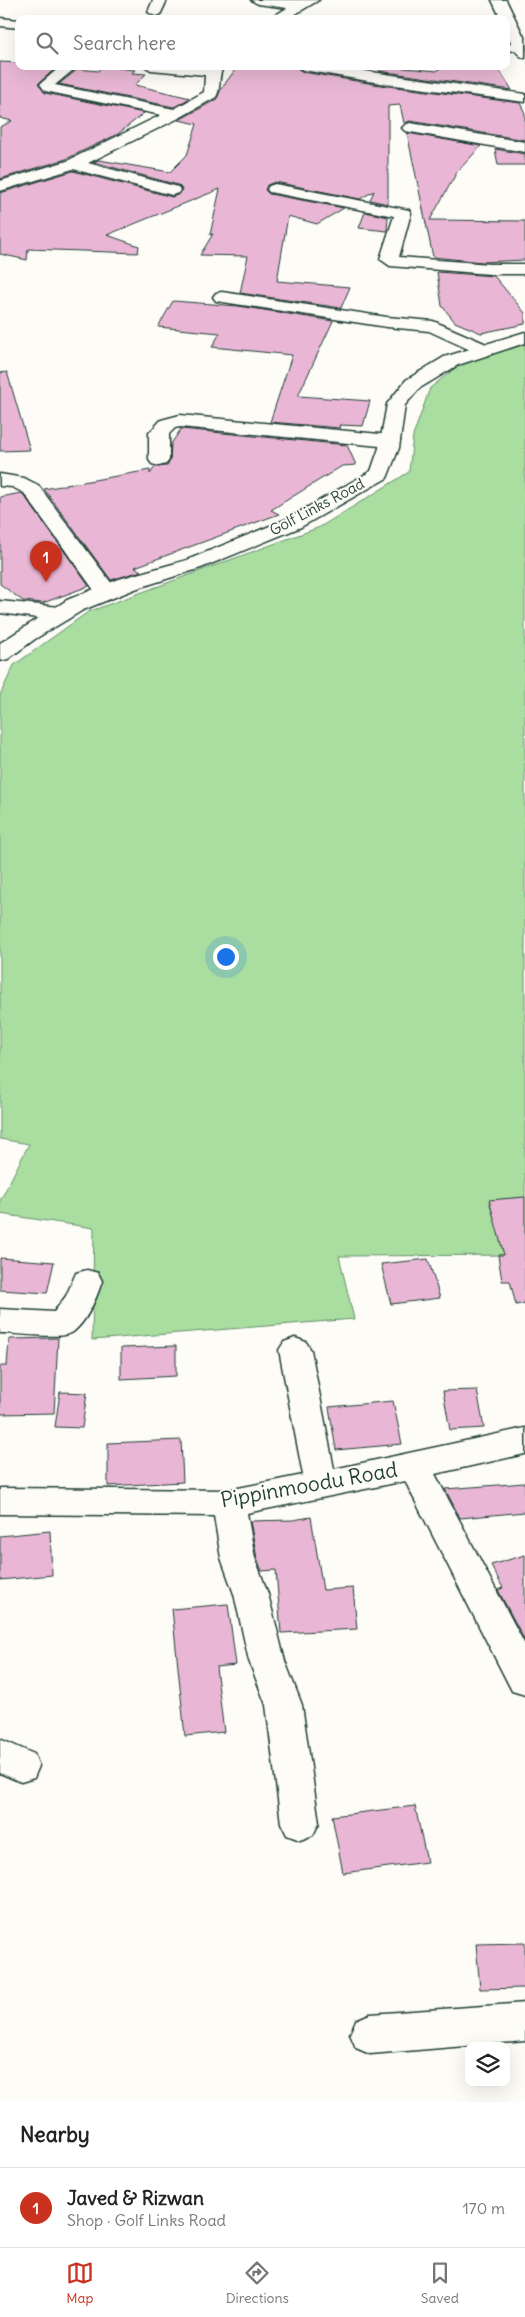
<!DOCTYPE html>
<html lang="en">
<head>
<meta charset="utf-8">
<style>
	body { margin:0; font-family:Delius,sans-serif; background:#f6f6f6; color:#222 }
	.controls { position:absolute; right:15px; bottom:15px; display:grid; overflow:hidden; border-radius:10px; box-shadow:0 5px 20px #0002 }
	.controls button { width:45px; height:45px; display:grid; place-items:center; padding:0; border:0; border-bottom:1px solid #e0e0e0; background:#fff; color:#222; font:25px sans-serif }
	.you { position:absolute; left:225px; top:956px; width:18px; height:18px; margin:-12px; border:4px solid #fff; border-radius:50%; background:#1a73e8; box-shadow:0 0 0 8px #1a73e833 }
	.badge { display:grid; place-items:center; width:32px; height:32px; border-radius:50%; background:#c8321e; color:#fff; font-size:16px; font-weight:700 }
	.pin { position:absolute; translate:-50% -41px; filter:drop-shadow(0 1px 2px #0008) }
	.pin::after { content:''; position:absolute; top:26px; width:18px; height:15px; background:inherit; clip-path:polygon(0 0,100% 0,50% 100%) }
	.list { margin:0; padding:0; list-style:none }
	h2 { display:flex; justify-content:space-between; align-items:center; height:65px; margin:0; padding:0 20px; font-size:21px }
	h2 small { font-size:16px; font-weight:400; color:#767676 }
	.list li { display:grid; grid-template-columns:32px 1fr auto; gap:15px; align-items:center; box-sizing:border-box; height:80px; padding:0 20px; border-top:1px solid #e0e0e0 }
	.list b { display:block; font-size:19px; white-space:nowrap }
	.list p { margin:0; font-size:16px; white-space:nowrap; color:#767676 }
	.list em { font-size:16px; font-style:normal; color:#767676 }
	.icon { flex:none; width:28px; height:28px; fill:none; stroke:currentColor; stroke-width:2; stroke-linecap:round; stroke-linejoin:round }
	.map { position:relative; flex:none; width:525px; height:2102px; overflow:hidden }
	.search { position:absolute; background:#fff; box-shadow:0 5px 20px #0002; left:15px; right:15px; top:15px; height:55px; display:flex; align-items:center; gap:12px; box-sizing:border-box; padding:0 18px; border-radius:10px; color:#767676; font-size:19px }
	.sheet { height:145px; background:#fff }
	nav { display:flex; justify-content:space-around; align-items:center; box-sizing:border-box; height:70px; border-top:1px solid #e0e0e0; background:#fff; font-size:14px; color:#767676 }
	nav a { display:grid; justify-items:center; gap:2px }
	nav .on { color:#c8321e }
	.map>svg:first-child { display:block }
</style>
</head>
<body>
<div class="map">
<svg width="525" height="2102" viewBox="0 0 525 2102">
	<rect width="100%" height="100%" fill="#fdfcf7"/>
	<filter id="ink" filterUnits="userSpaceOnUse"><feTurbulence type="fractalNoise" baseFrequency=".02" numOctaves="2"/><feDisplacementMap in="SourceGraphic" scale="10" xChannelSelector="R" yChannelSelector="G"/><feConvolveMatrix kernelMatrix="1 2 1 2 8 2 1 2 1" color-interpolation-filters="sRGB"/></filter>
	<g filter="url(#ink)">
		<path fill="#a9dea0" stroke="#648e6a" d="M525 344V1255L339 1256 354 1319 92 1340 94 1228 0 1214V1201L29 1144 0 1139V695L14 665 88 612 320 527 409 472 413 436 430 388 464 361Z"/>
		<g fill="#e9b7d5" stroke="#1f3d34">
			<path d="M0 62 19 63V66L57 67 38 84 45 93 144 113 118 134 66 159 0 179V127L12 121 0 118Z"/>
			<path d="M102 66 135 70 132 73 146 74 135 85 190 98 174 107 59 84 78 69 98 71Z"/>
			<path d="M238 66H294L303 72 380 85 520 103 525 113V140L410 121 404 123 400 105 388 106V204L370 200 374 191 360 199 275 182 267 185 265 190 269 194 344 208 317 224 288 216 277 281 350 287 341 308 240 293 248 256 200 255 213 234 210 235 220 189 107 235 139 246 138 253 28 249 27 260 0 254V193L73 171 172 197 180 194 182 189 178 185 93 162 99 160 170 172 187 155 197 124 179 120 217 99 221 89Z"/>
			<path d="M383 66 437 71 442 66H497L512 90 379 71Z"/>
			<path d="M407 133 481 146 457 172 430 220 525 221V260L482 262 433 257Z"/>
			<path d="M495 149 525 154V165H498Z"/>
			<path d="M365 212 388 217 387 231 359 228Z"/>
			<path d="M437 272 494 276 525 313V324L481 333 455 322 442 306Z"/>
			<path d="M173 301 238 306 333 321 298 396 370 401 363 426 339 425 340 428 270 422 292 355 212 347 220 333 158 327Z"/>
			<path d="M7 372 30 450 0 451V373Z"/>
			<path d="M181 429 347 445 356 465 342 466 271 510 279 514 135 567 141 571 111 580 44 489 150 470V474L155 467 167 466 170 461 171 444Z"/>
			<path d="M21 493 23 494 89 586 43 603 23 601 0 584V497Z"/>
			<path d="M525 1197V1303L516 1305 510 1281H502L498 1255H504L489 1200Z"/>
			<path d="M0 1258 54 1262 47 1293 0 1290Z"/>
			<path d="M428 1259 440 1298 391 1304 381 1264Z"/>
			<path d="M58 1338 54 1413 0 1414V1366H7L9 1339Z"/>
			<path d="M176 1346V1376L121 1379V1348Z"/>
			<path d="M477 1390 484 1428 450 1430 443 1391Z"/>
			<path d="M60 1392 87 1393 82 1428 55 1427Z"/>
			<path d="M393 1401 402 1444 336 1450 329 1407Z"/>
			<path d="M181 1440 183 1482 108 1486V1443Z"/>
			<path d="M525 1483V1512L460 1518 445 1489Z"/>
			<path d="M311 1517 323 1590 353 1588 357 1629 281 1633 276 1570 262 1571 257 1558 250 1521 293 1520Z"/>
			<path d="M50 1531 52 1575 0 1580V1536Z"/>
			<path d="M525 1555V1641L498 1590 503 1588 491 1565Z"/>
			<path d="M228 1604 236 1665 216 1667 224 1732 185 1736 172 1609Z"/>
			<path d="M415 1806 427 1862 343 1873 332 1816Z"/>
			<path d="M525 1943V1988L480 1989 476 1944Z"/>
		</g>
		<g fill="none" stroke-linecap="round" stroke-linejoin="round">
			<g stroke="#1f3d34" stroke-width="3">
				<g id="minor">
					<path d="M153 0H167L160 15 155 16 148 12Z"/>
					<path d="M251 0H319L287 19H269L287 8 258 4Z"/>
					<path d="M0 18 19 20V28L0 26Z"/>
					<path d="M506 43 525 44V50L506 51Z"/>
					<path d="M61 66H78L55 85 174 109 204 92 205 75 151 70 144 66H224C217 76 222 87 216 97L181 117 88 163 178 187 180 190 178 193 172 195 73 169 0 191V181L67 161 161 115 45 91 40 84Z"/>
					<path d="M296 66H330L525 94V102L380 83 303 70Z"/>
					<path d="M410 123 525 142V152L405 131 402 128 405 125Z"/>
					<path d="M275 184 409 210 411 213 399 257 490 264H525V274H490L390 266 380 259 394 216 269 192 267 189 269 186Z"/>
					<path d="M222 292 387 317 433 321 491 346 494 350 491 354H479L429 331 387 327 216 301 213 297 216 293Z"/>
					<path d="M180 415 390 435 397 437 400 441 397 445 390 447 180 427 175 428 169 434V460L166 464 159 466 152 464 149 460V433L161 420Z"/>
					<path d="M0 474 24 478 38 485 118 592 115 597 107 598 99 597 24 493 12 487 0 486Z"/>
					<path d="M0 601 60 607 68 609 71 614 68 619 60 621 0 613Z"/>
					<path d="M87 1270 98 1273 102 1281C97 1297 87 1321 73 1332 63 1340 15 1333 0 1333V1309L54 1312 66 1296 76 1273Z"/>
					<path d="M295 1338 306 1342 311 1350 334 1469 525 1428V1454L435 1474 525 1645V1695L512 1691 405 1481 247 1513 255 1558 268 1594 285 1661 302 1705 319 1823 313 1835 300 1840 287 1835 281 1823 266 1705 249 1661 234 1594 221 1558 214 1516 0 1514V1488L228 1490 303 1475 279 1350 284 1342Z"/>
					<path d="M0 1739 34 1754 39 1766 34 1778 21 1782 0 1773Z"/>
					<path d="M525 2003V2041L370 2054 356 2048 350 2034 356 2020 370 2014Z"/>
				</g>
			</g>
			<g stroke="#1f3d34" stroke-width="3">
				<g id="tertiary">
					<path d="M492 0H506L525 39V58C512 55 506 30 506 19H501Z"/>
					<path d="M525 332V343L458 365 420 388 405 405 399 448 387 478 301 527 201 568 135 589 83 610 35 639 8 659 0 661V643L67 600 119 579 187 560 287 519 371 471 379 448 387 404 406 380 444 357Z"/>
				</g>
			</g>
			<use href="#minor" fill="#fdfcf7" fill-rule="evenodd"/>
			<use href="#tertiary" fill="#fdfcf7" fill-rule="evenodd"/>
		</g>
	</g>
	<g text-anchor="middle" stroke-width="4" stroke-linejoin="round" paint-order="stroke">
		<g font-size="15" fill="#1f3d34" stroke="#fdfcf7">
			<text transform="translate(317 507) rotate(-28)" y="5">Golf Links Road</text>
		</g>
		<g font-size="21" fill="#1f3d34" stroke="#fdfcf7">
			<text transform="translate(309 1485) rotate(-10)" y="7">Pippinmoodu Road</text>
		</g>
	</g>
</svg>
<div class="controls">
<button><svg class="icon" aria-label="layers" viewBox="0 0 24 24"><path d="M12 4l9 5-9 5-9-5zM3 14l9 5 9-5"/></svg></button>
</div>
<div class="you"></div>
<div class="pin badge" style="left:46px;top:582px">1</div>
<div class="search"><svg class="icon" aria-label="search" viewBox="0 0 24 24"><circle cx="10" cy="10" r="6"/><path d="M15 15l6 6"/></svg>Search here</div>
</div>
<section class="sheet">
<h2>Nearby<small></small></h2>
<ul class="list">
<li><span class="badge">1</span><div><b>Javed &amp; Rizwan</b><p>Shop · Golf Links Road</p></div><em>170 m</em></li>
</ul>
</section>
<nav>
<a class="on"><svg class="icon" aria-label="map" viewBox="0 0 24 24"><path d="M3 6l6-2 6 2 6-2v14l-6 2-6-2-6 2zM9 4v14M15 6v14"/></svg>Map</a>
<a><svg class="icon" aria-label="directions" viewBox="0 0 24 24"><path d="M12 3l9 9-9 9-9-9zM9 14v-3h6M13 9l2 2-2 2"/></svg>Directions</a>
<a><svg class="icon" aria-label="saved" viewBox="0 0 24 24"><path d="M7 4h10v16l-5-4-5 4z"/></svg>Saved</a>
</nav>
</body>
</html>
